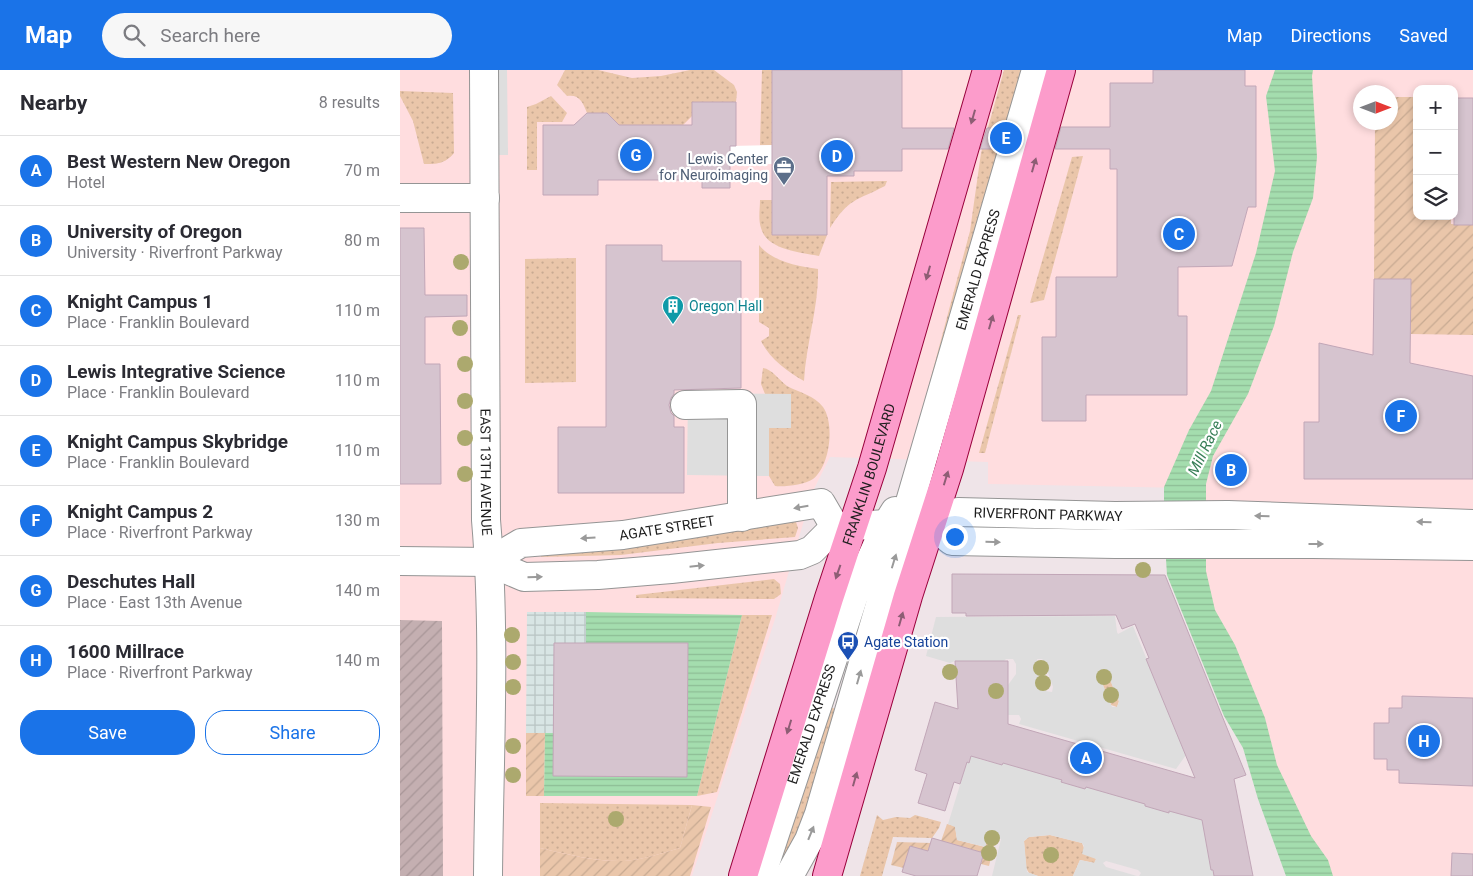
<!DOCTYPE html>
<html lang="en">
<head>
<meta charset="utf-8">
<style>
	body { margin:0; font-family:Roboto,sans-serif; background:#f7f7f7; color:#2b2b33 }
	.controls { position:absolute; right:15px; top:15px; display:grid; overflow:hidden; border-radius:10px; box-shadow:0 2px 8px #0003 }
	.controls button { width:45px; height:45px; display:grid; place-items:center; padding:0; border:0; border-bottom:1px solid #e1e1e2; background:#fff; color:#2b2b33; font:25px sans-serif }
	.compass { position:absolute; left:953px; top:15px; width:45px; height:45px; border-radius:50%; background:#fff; box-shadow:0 2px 8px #0003; rotate:90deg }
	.you { position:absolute; left:554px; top:466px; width:18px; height:18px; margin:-12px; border:4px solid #fff; border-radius:50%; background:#1a73e8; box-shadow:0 0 0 8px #1a73e833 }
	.badge { display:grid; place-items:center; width:32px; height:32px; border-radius:50%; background:#1a73e8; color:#fff; font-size:16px; font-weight:700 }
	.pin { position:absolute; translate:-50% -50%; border:2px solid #fff; box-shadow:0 1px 5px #0006 }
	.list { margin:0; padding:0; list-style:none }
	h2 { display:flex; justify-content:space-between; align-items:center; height:65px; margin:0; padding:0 20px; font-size:21px }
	h2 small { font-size:16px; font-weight:400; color:#7c7c81 }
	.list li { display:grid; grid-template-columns:32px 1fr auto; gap:15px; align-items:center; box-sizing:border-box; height:70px; padding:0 20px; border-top:1px solid #e1e1e2 }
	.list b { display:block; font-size:19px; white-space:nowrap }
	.list p { margin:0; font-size:16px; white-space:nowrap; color:#7c7c81 }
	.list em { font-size:16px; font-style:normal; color:#7c7c81 }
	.actions { display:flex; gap:10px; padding:15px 20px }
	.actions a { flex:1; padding:11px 0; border:1px solid #1a73e8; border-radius:20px; text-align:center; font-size:18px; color:#1a73e8 }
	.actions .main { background:#1a73e8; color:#fff }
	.icon { flex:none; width:28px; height:28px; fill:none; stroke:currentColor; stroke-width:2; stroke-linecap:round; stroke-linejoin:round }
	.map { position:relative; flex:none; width:1073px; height:806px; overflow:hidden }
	header { display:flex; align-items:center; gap:30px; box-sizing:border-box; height:70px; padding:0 25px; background:#1a73e8; color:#fff }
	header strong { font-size:24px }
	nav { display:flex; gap:28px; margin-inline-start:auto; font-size:18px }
	.search { width:350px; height:45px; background:#f7f7f7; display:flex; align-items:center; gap:12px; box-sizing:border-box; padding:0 18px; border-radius:28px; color:#7c7c81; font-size:19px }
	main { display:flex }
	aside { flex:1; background:#fff }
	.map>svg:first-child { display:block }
</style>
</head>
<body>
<header>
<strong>Map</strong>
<div class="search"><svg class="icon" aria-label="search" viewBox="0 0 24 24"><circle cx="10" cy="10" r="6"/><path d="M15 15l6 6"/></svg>Search here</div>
<nav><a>Map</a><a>Directions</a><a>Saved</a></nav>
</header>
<main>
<aside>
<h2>Nearby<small>8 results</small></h2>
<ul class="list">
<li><span class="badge">A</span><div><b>Best Western New Oregon</b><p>Hotel</p></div><em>70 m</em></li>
<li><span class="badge">B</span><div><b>University of Oregon</b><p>University · Riverfront Parkway</p></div><em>80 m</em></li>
<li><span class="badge">C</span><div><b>Knight Campus 1</b><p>Place · Franklin Boulevard</p></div><em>110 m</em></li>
<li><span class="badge">D</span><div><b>Lewis Integrative Science</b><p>Place · Franklin Boulevard</p></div><em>110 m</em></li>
<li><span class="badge">E</span><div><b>Knight Campus Skybridge</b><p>Place · Franklin Boulevard</p></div><em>110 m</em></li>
<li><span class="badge">F</span><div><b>Knight Campus 2</b><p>Place · Riverfront Parkway</p></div><em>130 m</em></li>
<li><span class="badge">G</span><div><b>Deschutes Hall</b><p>Place · East 13th Avenue</p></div><em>140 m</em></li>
<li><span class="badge">H</span><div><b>1600 Millrace</b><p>Place · Riverfront Parkway</p></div><em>140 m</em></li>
</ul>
<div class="actions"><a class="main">Save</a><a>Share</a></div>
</aside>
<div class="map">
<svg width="1073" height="806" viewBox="0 0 1073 806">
	<defs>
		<pattern id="construction-furrows" width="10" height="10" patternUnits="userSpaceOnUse" patternTransform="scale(1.25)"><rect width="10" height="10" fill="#c4afb1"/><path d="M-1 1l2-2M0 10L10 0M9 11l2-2" fill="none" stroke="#a89698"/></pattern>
		<pattern id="grass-dots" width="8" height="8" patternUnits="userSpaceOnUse" patternTransform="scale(1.25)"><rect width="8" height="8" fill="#eac6aa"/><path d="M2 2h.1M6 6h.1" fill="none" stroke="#c8aa92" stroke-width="1.8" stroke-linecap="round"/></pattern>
		<pattern id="garden-furrows" width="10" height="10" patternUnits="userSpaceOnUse" patternTransform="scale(1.25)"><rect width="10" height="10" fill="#eac6aa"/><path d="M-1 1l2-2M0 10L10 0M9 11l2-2" fill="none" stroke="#c8aa92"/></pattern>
		<pattern id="plaza-grid" width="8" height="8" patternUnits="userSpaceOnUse" patternTransform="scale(1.25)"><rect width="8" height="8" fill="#d8e5e4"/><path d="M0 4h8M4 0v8" fill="none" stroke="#b9c4c3"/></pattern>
		<pattern id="water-rules" width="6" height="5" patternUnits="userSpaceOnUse" patternTransform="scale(1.25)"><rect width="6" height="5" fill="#a4ddae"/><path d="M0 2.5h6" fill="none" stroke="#8dbd95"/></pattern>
	</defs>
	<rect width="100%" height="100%" fill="#efe4e8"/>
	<path fill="#ffdddf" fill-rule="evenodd" d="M0 0H1073V806H899L784 503 785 418 588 414V392L430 387 412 423 375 549 292 806H0ZM1017 19H1054V146H1017ZM961 22H991V52H961Z"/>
	<path fill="url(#construction-furrows)" d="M0 550 42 551 43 806H0Z"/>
	<g fill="url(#grass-dots)">
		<path d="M165 0H198L232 8 261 6 290 0H314L334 15 337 22 336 32H292V46L283 55H219L207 43H187C183 32 179 24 167 26L157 15Z"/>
		<path d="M362 0H372V75H360Z"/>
		<path d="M604 0H628L511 382 570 161 581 83Z"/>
		<path d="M0 21 53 23 54 83C45 94 37 94 24 94L13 51 0 26Z"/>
		<path d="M151 26 167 43 162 52H137V100H127V37L136 34Z"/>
		<path d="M683 86 644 230 630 233 672 87Z"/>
		<path d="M487 111 485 116C456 131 449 128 430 158L431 112Z"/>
		<path d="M360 130H372V165H427L419 186C400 182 367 180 361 158 358 149 360 139 360 130Z"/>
		<path d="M359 175C373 192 397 196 418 199 419 237 406 273 404 311 387 301 370 289 361 271L369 266V258L359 252Z"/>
		<path d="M176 188V312L125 313V189Z"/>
		<path d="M618 245H621L585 383H579Z"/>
		<path d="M363 298C372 299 379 310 387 316 400 323 414 325 423 337 435 354 430 396 413 409 404 415 385 417 375 416L369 406V358L391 324H365L361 314Z"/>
		<path d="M396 452 398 458 395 467 318 473 221 485 141 487V481L369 453Z"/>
		<path d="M374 509 380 514 381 524 374 529 236 528V525Z"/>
		<path d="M342 545H372L317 722 297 726Z"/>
		<path d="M701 600H706L719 631 717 637 711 635 698 604Z"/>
		<path d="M424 636 441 640 406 756 380 806H366Z"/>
		<path d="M140 733 292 735 280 778C262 783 243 790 224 791 196 792 167 784 140 778Z"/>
		<path d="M477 745 483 750 496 747 510 748 515 745 541 752 539 758 532 768 493 767 482 806H460Z"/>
		<path d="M650 765 682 773 684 778 696 789 695 793 680 790 673 806H638L629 803 626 798 624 771 629 767Z"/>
	</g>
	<g fill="url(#garden-furrows)">
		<path d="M991 27H1017V146H1051V154L1073 155V265L1011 264V209H974L975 53 991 52Z"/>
		<path d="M126 663H145L144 726H126Z"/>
		<path d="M292 735 311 737 290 806H140V778C167 784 195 792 223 791 243 790 262 783 280 778Z"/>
		<path d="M547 754 555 756 557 770 585 777 587 769V760L596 764V768L589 796 581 794 584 783 541 771Z"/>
		<path d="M497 772 531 773 528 781 510 777 504 798 491 795Z"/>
	</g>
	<g fill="#dedede" fill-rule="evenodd">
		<path d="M98 0H107L108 85H99Z"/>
		<path d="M288 323 391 324V358H369V406L287 405Z"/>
		<path d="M715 546 717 562 718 564 733 556 786 685 776 699 619 654 621 649 619 645H591L608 615 616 604V594L613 589H606L604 591H555L550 593 526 586 536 547ZM637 589H642L644 591 653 617 652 622 639 620ZM701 600H706L719 632 717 637H712L699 605Z"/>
		<path d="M572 684 579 686V689L602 695 603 693 662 710V712L685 719 686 717 745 734V736L768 742 769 741 803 750 811 800H813L814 806H739L741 803 738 800 706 791 703 793 706 797 737 806H673L680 790 694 793 696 789 682 784 684 776 682 773 650 765 629 767 624 771 627 802 638 806H592L601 769 596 768 594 763 587 761 586 777 557 770 555 757 548 754 567 692H569Z"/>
	</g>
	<path fill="url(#plaza-grid)" d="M127 542H186V573H154V663H126Z"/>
	<g fill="url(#water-rules)">
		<path d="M875 0H913L912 6 917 87 913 128 893 182 874 256 848 324 813 386 806 414V501L815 540 835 575 865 648 877 695 911 766 928 790 933 806H886L858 729 843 678 824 646 767 505 764 458V417L789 360 811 321 856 183 875 101 866 26Z"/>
		<path d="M186 542 342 545 297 726H144L145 663H154L153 706H287L288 573H186Z"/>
	</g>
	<path fill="#fff" d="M372 75V94L330 95V76Z"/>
	<g fill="#d6c4cf" stroke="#c1a6b7">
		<path d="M372 0H502V58H554L548 79H502V101H454V106H427V165H372Z"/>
		<path d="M753 0H845V16H856V137H848L832 196 778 197V246H787V325H686V351H642V267H656V207H717V99H710V79H655L661 57H710V13H753Z"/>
		<rect x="1054" y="28" width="19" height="127"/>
		<path d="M292 32H336V76H330V118H302V110H198V125H143V55H174L187 43H207L219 55H292Z"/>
		<path d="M587 58H603L597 79H580Z"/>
		<path d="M0 158H24L25 225H67V246L25 247V294H40L41 414H0Z"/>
		<path d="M206 175H262V191H341V318L274 320V324L271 328 269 335 271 343 274 346V357H284V423H158V357H206Z"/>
		<path d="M974 209H1011L1010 293 1073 306V409H904V352H919V273L973 285Z"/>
		<path d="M552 504 765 505 846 705 834 709 853 806H814L813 800H811L802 750 769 741V743L745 736V734L686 717 685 719 661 712 662 710 603 693 602 695 571 686 569 693 567 692 560 714 554 712 545 741 518 733 527 704 515 700 535 632 558 639 555 591H608V654L795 708 746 589 749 588 735 554 722 559 716 545 566 546V543H552Z"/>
		<path d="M154 573H288L287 707 153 706Z"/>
		<path d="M1002 626 1073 628V716L999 713V700H987V689H974V653H989V638H1002Z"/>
		<path d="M532 768 584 783 577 806H516L502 802 510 776 528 781Z"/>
		<path d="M1052 783 1073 784V806H1051Z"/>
	</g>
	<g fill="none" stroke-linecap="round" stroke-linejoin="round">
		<g stroke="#959595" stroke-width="30">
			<g id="minor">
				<path id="s1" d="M84 0 86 450C96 567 89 688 88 806"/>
				<path d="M0 128H85"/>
				<path d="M285 335 342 334V447"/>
				<path d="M532 455 552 471 715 474H913L1073 476"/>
				<path id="s2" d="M0 491 89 492 124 507 198 505 271 499 400 485 412 480 435 457 487 454 532 455 558 442 715 446 828 445 1073 454"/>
				<path id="s3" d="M89 492 121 473 223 465 421 433 435 457"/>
				<path id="s4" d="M361 806 453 528 487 454 495 441"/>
				<path id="s5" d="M389 806 409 770 419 744 636 0"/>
			</g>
		</g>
		<g stroke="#98003b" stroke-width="30">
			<g id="major">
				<path id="s6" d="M343 806 429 528 472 398 587 0"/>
				<path d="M427 806 508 526 549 399 661 0"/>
			</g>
		</g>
		<use href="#minor" stroke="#fff" stroke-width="28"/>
		<use href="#major" stroke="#fc9ccb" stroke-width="28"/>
	</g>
	<g fill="#aca96e">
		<circle cx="61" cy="192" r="8"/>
		<circle cx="60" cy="258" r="8"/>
		<circle cx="65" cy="294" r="8"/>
		<circle cx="65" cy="331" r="8"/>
		<circle cx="65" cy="368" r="8"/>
		<circle cx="65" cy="404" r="8"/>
		<circle cx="743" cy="500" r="8"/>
		<circle cx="112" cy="565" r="8"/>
		<circle cx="113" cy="592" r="8"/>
		<circle cx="641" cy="598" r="8"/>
		<circle cx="550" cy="602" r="8"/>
		<circle cx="704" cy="607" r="8"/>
		<circle cx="643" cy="613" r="8"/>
		<circle cx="113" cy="617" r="8"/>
		<circle cx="596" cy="621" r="8"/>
		<circle cx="711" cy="625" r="8"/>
		<circle cx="113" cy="676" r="8"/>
		<circle cx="113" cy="705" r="8"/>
		<circle cx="216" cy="749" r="8"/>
		<circle cx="592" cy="768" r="8"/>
		<circle cx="589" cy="783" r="8"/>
		<circle cx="651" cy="785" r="8"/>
	</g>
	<defs><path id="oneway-solid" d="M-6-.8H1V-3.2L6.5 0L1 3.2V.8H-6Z" transform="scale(1.25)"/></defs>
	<g fill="#8d5d74">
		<use href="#oneway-solid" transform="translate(573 47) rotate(106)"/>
		<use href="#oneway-solid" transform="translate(634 95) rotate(-74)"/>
		<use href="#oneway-solid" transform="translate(528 203) rotate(106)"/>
		<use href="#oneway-solid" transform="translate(591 252) rotate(-74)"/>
		<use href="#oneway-solid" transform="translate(546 408) rotate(-73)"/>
		<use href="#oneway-solid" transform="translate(438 502) rotate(109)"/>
		<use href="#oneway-solid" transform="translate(501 549) rotate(-74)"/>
		<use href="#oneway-solid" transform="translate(389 657) rotate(107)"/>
		<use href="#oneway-solid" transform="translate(455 709) rotate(-74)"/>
	</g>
	<g fill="#9a9a9a">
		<use href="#oneway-solid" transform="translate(401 437) rotate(170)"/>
		<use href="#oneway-solid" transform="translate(862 446) rotate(-178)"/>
		<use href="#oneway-solid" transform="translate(1024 452) rotate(-178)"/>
		<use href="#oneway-solid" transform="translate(188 468) rotate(176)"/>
		<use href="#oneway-solid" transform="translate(593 472) rotate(1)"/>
		<use href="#oneway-solid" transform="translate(916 474)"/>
		<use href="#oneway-solid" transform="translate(494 491) rotate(-73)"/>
		<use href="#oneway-solid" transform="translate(297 496) rotate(-6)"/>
		<use href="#oneway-solid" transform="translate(135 507) rotate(-2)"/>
		<use href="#oneway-solid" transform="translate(459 607) rotate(-74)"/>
		<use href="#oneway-solid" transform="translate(411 763) rotate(-68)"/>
	</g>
	<defs>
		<g id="office-pin" transform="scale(1.125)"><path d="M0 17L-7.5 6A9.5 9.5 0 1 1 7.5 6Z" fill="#5c6f8a" stroke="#fff"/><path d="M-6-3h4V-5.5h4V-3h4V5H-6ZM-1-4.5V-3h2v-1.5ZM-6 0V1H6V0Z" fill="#fff"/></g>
		<g id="building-pin" transform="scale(1.125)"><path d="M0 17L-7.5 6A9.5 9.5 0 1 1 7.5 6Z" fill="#0f9aa8" stroke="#fff"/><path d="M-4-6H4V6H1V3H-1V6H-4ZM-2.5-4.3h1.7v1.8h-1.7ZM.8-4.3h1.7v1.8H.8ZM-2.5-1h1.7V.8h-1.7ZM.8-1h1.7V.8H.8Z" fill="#fff"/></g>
		<g id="bus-pin" transform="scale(1.125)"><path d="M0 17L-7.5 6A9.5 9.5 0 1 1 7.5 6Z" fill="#1a4fb4" stroke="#fff"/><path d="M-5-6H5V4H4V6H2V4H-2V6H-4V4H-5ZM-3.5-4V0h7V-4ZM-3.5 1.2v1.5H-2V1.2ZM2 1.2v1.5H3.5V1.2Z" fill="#fff"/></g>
	</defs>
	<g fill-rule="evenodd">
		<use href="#office-pin" x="384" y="97"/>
		<use href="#building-pin" x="273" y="236"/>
		<use href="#bus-pin" x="448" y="572"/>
	</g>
	<g text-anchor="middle" stroke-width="4.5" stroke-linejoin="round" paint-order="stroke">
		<g font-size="14" fill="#4e5e75" stroke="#fff" text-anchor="end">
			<text x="368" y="94">Lewis Center<tspan x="368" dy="16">for Neuroimaging</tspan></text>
		</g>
		<g font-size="14" fill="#1e1e1e" stroke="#fff">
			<text dy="5" stroke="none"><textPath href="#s5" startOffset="636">EMERALD EXPRESS</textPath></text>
			<text dy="5" stroke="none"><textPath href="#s1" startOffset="402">EAST 13TH AVENUE</textPath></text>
			<text dy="5" stroke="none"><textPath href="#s6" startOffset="421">FRANKLIN BOULEVARD</textPath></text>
			<text dy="5" stroke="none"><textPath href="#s2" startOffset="666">RIVERFRONT PARKWAY</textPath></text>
			<text dy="5" stroke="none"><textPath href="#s3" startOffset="184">AGATE STREET</textPath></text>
			<text dy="5" stroke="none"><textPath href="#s4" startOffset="160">EMERALD EXPRESS</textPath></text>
		</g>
		<g font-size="14" fill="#0d838f" stroke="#fff" text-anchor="start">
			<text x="289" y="241">Oregon Hall</text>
		</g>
		<g font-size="14" fill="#164399" stroke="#fff" text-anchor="start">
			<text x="464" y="577">Agate Station</text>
		</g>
		<g font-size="15" font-style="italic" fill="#397f58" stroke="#fff">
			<text transform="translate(805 378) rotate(-64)" y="5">Mill Race</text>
		</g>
	</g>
</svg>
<div class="controls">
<button>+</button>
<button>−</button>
<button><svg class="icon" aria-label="layers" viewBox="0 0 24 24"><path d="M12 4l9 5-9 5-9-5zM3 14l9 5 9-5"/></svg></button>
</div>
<svg class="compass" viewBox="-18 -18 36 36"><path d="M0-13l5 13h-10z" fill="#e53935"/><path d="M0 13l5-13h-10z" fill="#7c7c81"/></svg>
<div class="you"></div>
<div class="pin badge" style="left:686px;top:688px">A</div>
<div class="pin badge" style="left:831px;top:400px">B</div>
<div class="pin badge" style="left:779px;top:164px">C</div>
<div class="pin badge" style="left:437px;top:86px">D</div>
<div class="pin badge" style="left:606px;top:68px">E</div>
<div class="pin badge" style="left:1001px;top:346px">F</div>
<div class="pin badge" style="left:236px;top:85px">G</div>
<div class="pin badge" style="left:1024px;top:671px">H</div>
</div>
</main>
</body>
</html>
